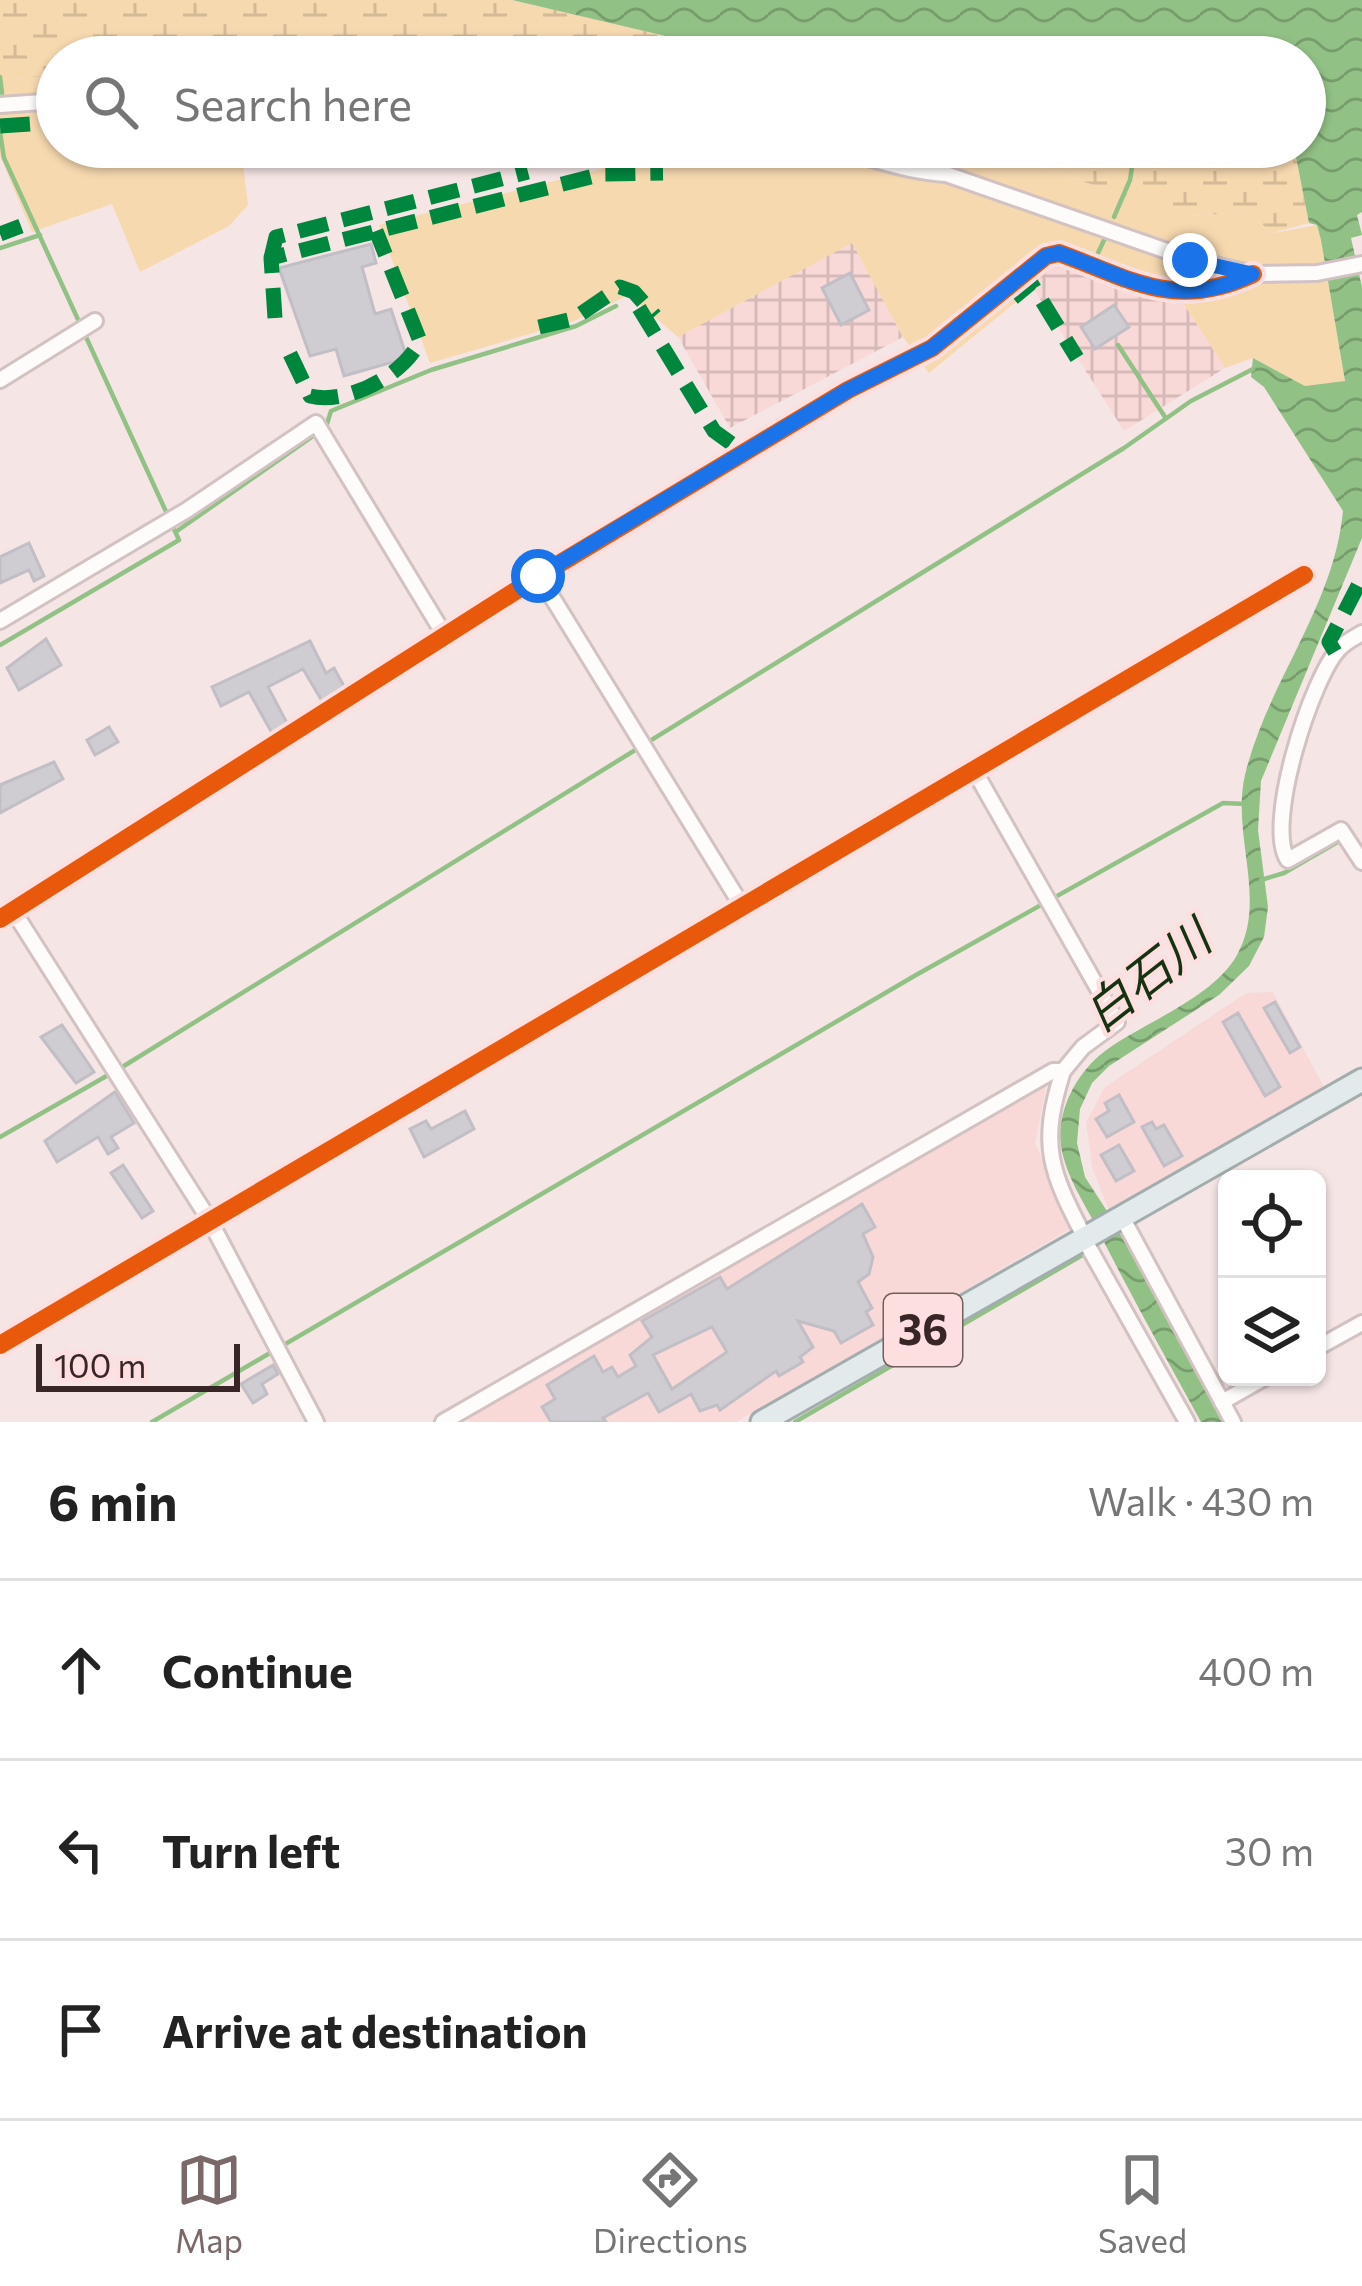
<!DOCTYPE html>
<html lang="en">
<head>
<meta charset="utf-8">
<style>
	body { margin:0; font-family:Commissioner,"Noto Sans JP",sans-serif; background:#f6f6f6; color:#222 }
	.controls { position:absolute; right:36px; bottom:36px; display:grid; overflow:hidden; border-radius:18px; box-shadow:0 3px 9px #0004 }
	.controls button { width:108px; height:108px; display:grid; place-items:center; padding:0; border:0; border-bottom:3px solid #e0e0e0; background:#fff; color:#222; font:60px sans-serif }
	.scale { position:absolute; left:36px; bottom:30px; width:204px; box-sizing:border-box; padding-left:12px; border:6px solid #372625; border-top:0; font-size:33px; line-height:42px; white-space:nowrap; color:#372625; -webkit-text-stroke:9px #fcdfde; paint-order:stroke }
	.stop { position:absolute; width:36px; height:36px; margin:-27px; border:9px solid #1a73e8; border-radius:50%; background:#fff }
	.stop.end { background:#1a73e8; border-color:#fff; box-shadow:0 3px 12px #0008 }
	.list { margin:0; padding:0; list-style:none }
	h2 { display:flex; justify-content:space-between; align-items:center; height:156px; margin:0; padding:0 48px; font-size:51px }
	h2 small { font-size:39px; font-weight:400; color:#767676 }
	.list li { display:grid; grid-template-columns:78px 1fr auto; gap:36px; align-items:center; box-sizing:border-box; height:180px; padding:0 48px; border-top:3px solid #e0e0e0 }
	.list b { display:block; font-size:45px; white-space:nowrap }
	.list em { font-size:39px; font-style:normal; color:#767676 }
	.icon { flex:none; width:66px; height:66px; fill:none; stroke:currentColor; stroke-width:2; stroke-linecap:round; stroke-linejoin:round }
	.map { position:relative; flex:none; width:1362px; height:1422px; overflow:hidden }
	.search { position:absolute; background:#fff; box-shadow:0 3px 9px #0004; left:36px; right:36px; top:36px; height:132px; display:flex; align-items:center; gap:30px; box-sizing:border-box; padding:0 42px; border-radius:66px; color:#767676; font-size:45px }
	.sheet { height:696px; background:#fff }
	nav { display:flex; justify-content:space-around; align-items:center; box-sizing:border-box; height:168px; border-top:3px solid #e0e0e0; background:#fff; font-size:33px; color:#767676 }
	nav a { display:grid; justify-items:center; gap:6px }
	nav .on { color:#7a6968 }
	.map>svg:first-child { display:block }
</style>
</head>
<body>
<div class="map">
<svg width="1362" height="1422" viewBox="0 0 1362 1422">
	<defs>
		<pattern id="industrial-grid" width="8" height="8" patternUnits="userSpaceOnUse" patternTransform="scale(3)"><rect width="8" height="8" fill="#f9d9d8"/><path d="M0 4h8M4 0v8" fill="none" stroke="#d6bab9"/></pattern>
		<pattern id="wetland-marsh" width="20" height="14" patternUnits="userSpaceOnUse" patternTransform="scale(3)"><rect width="20" height="14" fill="#f7d9b0"/><path d="M1 5h8M5 5V1M11 12h8M15 12V8" fill="none" stroke="#d4ba97"/></pattern>
		<pattern id="water-waves" width="16" height="10" patternUnits="userSpaceOnUse" patternTransform="scale(3)"><rect width="16" height="10" fill="#92c186"/><path d="M0 5q4-4 8 0t8 0" fill="none" stroke="#789d6d"/></pattern>
	</defs>
	<rect width="100%" height="100%" fill="#f5e5e5"/>
	<g fill="#f9d9d8">
		<path d="M1273 992 1325 1089 1110 1213 1092 1167 1086 1122 1105 1087 1246 993Z"/>
		<path d="M1047 1083 1035 1143 1074 1227 736 1422H470L466 1413Z"/>
	</g>
	<g fill="url(#industrial-grid)">
		<path d="M852 242 903 337 730 428 678 337Z"/>
		<path d="M1075 266 1138 295 1182 301 1225 368 1124 431 1033 288 1046 267Z"/>
	</g>
	<g fill="#f7d9b0">
		<path d="M208 44 458 57H195Z"/>
		<path d="M57 75V147H241L248 205 229 226 140 272 112 204 32 232 0 156V80Z"/>
		<path d="M471 147H978L1188 216 1249 212 1273 233 1317 225 1321 240 1345 382 1305 386 1253 358 1225 368 1182 301C1132 294 1092 265 1046 268L1033 288 929 373 903 337 852 243 678 337 629 295 574 321 430 363 379 225 602 169 598 157Z"/>
	</g>
	<g fill="url(#wetland-marsh)">
		<path d="M0 0H512L755 57H458L208 44 195 57H57V75L0 80Z"/>
		<path d="M978 147H1294L1309 223 1272 233 1249 212 1188 216Z"/>
	</g>
	<path fill="url(#water-waves)" d="M512 0H1362V212L1357 215 1362 235 1351 238 1362 287V538L1261 781 1258 830 1268 907 1264 937 1249 966 1219 995 1109 1066 1092 1083 1080 1109 1077 1143 1085 1177 1136 1256 1223 1422H1201C1166 1358 1130 1294 1098 1230 1084 1202 1066 1177 1061 1146 1056 1111 1077 1072 1105 1051 1144 1022 1212 999 1237 955 1268 900 1231 835 1245 775 1267 683 1334 607 1343 511L1264 387 1251 377 1253 358 1305 386 1345 381 1321 240 1317 225 1309 223 1294 147H1305V57H755Z"/>
	<g fill="none" stroke-linecap="round" stroke-linejoin="round">
		<g stroke="#92c186" stroke-width="4.5">
			<path d="M0 77 2 93"/>
			<path d="M1114 217 1130 180 1135 147"/>
			<path d="M0 248 40 235"/>
			<path d="M1098 253 1105 238"/>
			<path d="M1118 345 1165 417"/>
			<path d="M177 531 326 427 331 411 431 370 576 326 616 306"/>
			<path d="M0 645 179 540 4 158 0 132"/>
			<path d="M1261 880 1284 873 1341 840"/>
			<path d="M119 1069 1124 448 1191 401 1253 369"/>
			<path d="M0 1137 110 1074"/>
			<path d="M152 1422 916 975 1223 803 1246 804"/>
			<path d="M795 1422 1086 1253"/>
		</g>
	</g>
	<g fill="#cfccd2" stroke="#c2bec5" stroke-width="3" fill-rule="evenodd">
		<path d="M371 244 376 263 362 267 375 314 391 309 407 358 344 376 336 349 310 356 279 268Z"/>
		<path d="M850 273 869 310 841 325 822 288Z"/>
		<path d="M1114 305 1129 327 1095 349 1081 327Z"/>
		<path d="M29 543 44 576 34 581 29 570 0 583V557Z"/>
		<path d="M46 639 61 665 19 690 7 668Z"/>
		<path d="M310 641 326 673 334 668 344 686 322 701 303 669 268 687 287 723 272 733 249 692 221 706 212 687Z"/>
		<path d="M109 727 118 742 95 755 87 740Z"/>
		<path d="M54 762 63 779 0 813V785Z"/>
		<path d="M1275 1002 1300 1047 1290 1053 1264 1008Z"/>
		<path d="M1238 1013 1280 1087 1265 1096 1223 1022Z"/>
		<path d="M62 1025 94 1072 76 1083 41 1037Z"/>
		<path d="M115 1092 134 1123 111 1137 118 1148 108 1154 98 1137 57 1162 45 1141Z"/>
		<path d="M1119 1095 1134 1122 1107 1137 1096 1119 1109 1111 1105 1103Z"/>
		<path d="M465 1111 474 1129 424 1157 410 1129 426 1121 431 1129Z"/>
		<path d="M1152 1122 1156 1129 1164 1125 1182 1156 1164 1166 1142 1127Z"/>
		<path d="M1119 1145 1134 1171 1116 1181 1101 1155Z"/>
		<path d="M123 1165 153 1211 142 1218 111 1173Z"/>
		<path d="M862 1204 875 1227 863 1234 873 1257 869 1274 858 1282 872 1308 866 1312 873 1325 841 1343 834 1331 798 1321 813 1347 800 1357 803 1362 779 1376 776 1371 720 1410 717 1405 700 1411 691 1394 659 1412 648 1393 603 1418 606 1422H551L542 1407 555 1399 547 1385 594 1356 603 1372 612 1367 618 1377 636 1366 630 1355 652 1337 642 1321 720 1277 727 1289ZM712 1327 727 1352 672 1389 653 1355Z"/>
		<path d="M273 1365 278 1374 262 1384 267 1394 253 1403 241 1384Z"/>
	</g>
	<g fill="none" stroke-linecap="round" stroke-linejoin="round">
		<g stroke="#d2c2c2" stroke-width="20">
			<g id="street">
				<path d="M0 105 57 101"/>
				<path d="M824 147C865 155 904 172 946 174L1190 259 1253 274 1317 273 1362 264"/>
				<path d="M0 380 95 321"/>
				<path d="M539 576 742 906"/>
				<path d="M0 621 187 510 316 423 445 636"/>
				<path d="M1362 633C1354 638 1345 642 1339 649 1312 677 1264 825 1288 860L1341 830 1362 862"/>
				<path d="M14 912 210 1221 316 1422"/>
				<path d="M0 919 539 576 848 390 932 348 1046 256 1059 253C1131 279 1175 311 1253 274"/>
				<path d="M1063 1071C1039 1145 1050 1171 1085 1238"/>
				<path d="M1122 1217 1233 1422"/>
				<path d="M1084 1239 1187 1422"/>
				<path d="M0 1345 1304 575"/>
				<path d="M1317 1348 1362 1323"/>
				<path d="M1222 1402 1266 1377"/>
				<path d="M443 1422 1053 1071H1063L1083 1047 1117 1022 974 770"/>
			</g>
		</g>
		<g stroke="#a3adae" stroke-width="27">
			<path id="primary" d="M762 1422 1362 1080"/>
		</g>
		<use href="#street" stroke="#fefbfb" stroke-width="14"/>
		<use href="#primary" stroke="#e2eaeb" stroke-width="21"/>
		<g stroke="#00873e" stroke-width="15" stroke-dasharray="30 15" stroke-linecap="butt">
			<path d="M0 126 57 122"/>
			<path d="M0 234 21 226"/>
			<path d="M271 258 276 237 528 172"/>
			<path d="M1013 298 1031 283 1077 358"/>
			<path d="M639 308 714 431 732 444"/>
			<path d="M275 318 271 258 602 174 663 173"/>
			<path d="M539 327 573 319 620 287 634 292 655 316"/>
			<path d="M290 354 310 396C347 405 403 376 420 341L376 231"/>
			<path d="M1335 652 1329 642 1362 578"/>
		</g>
		<g stroke="#fcdfde" stroke-width="26">
			<g id="cycleway">
				<path d="M0 919 539 576 848 390 932 348 1046 256 1059 253C1131 279 1175 311 1253 274"/>
				<path d="M0 1345 1304 575"/>
			</g>
		</g>
		<use href="#cycleway" stroke="#e8590c" stroke-width="18"/>
	</g>
	<g fill="none" stroke-linecap="round" stroke-linejoin="round">
		<path stroke="#1a73e8" stroke-width="15" d="M538 576 848 390 932 348 1046 256 1059 253C1130 278 1176 312 1252 274L1190 260"/>
	</g>
	<g text-anchor="middle" stroke-width="9" stroke-linejoin="round" paint-order="stroke">
		<rect fill="#fcdfde" stroke="#725e5c" stroke-width="3" x="884" y="1294" width="78" height="72" rx="9"/>
		<g font-size="42" font-weight="bold" fill="#372625">
			<text x="923" y="1345">36</text>
		</g>
		<g font-size="48" font-style="italic" fill="#153211" stroke="#fcdfde">
			<text transform="translate(1147 976) rotate(-38)" y="17">白石川</text>
		</g>
	</g>
</svg>
<div class="controls">
<button><svg class="icon" aria-label="locate" viewBox="0 0 24 24"><circle cx="12" cy="12" r="6"/><path d="M12 2v4M12 18v4M2 12h4M18 12h4"/></svg></button>
<button><svg class="icon" aria-label="layers" viewBox="0 0 24 24"><path d="M12 4l9 5-9 5-9-5zM3 14l9 5 9-5"/></svg></button>
</div>
<div class="scale">100 m</div>
<div class="stop" style="left:538px;top:576px"></div>
<div class="stop end" style="left:1190px;top:260px"></div>
<div class="search"><svg class="icon" aria-label="search" viewBox="0 0 24 24"><circle cx="10" cy="10" r="6"/><path d="M15 15l6 6"/></svg>Search here</div>
</div>
<section class="sheet">
<h2>6 min<small>Walk · 430 m</small></h2>
<ul class="list">
<li><svg class="icon" aria-label="ahead" viewBox="0 0 24 24"><path d="M12 20V5M6 11l6-6 6 6"/></svg><div><b>Continue</b></div><em>400 m</em></li>
<li><svg class="icon" aria-label="left" viewBox="0 0 24 24"><path d="M17 20v-9H6M10 6l-5 5 5 5"/></svg><div><b>Turn left</b></div><em>30 m</em></li>
<li><svg class="icon" aria-label="arrive" viewBox="0 0 24 24"><path d="M6 21V4h12l-3 4 3 4H6"/></svg><div><b>Arrive at destination</b></div></li>
</ul>
</section>
<nav>
<a class="on"><svg class="icon" aria-label="map" viewBox="0 0 24 24"><path d="M3 6l6-2 6 2 6-2v14l-6 2-6-2-6 2zM9 4v14M15 6v14"/></svg>Map</a>
<a><svg class="icon" aria-label="directions" viewBox="0 0 24 24"><path d="M12 3l9 9-9 9-9-9zM9 14v-3h6M13 9l2 2-2 2"/></svg>Directions</a>
<a><svg class="icon" aria-label="saved" viewBox="0 0 24 24"><path d="M7 4h10v16l-5-4-5 4z"/></svg>Saved</a>
</nav>
</body>
</html>
